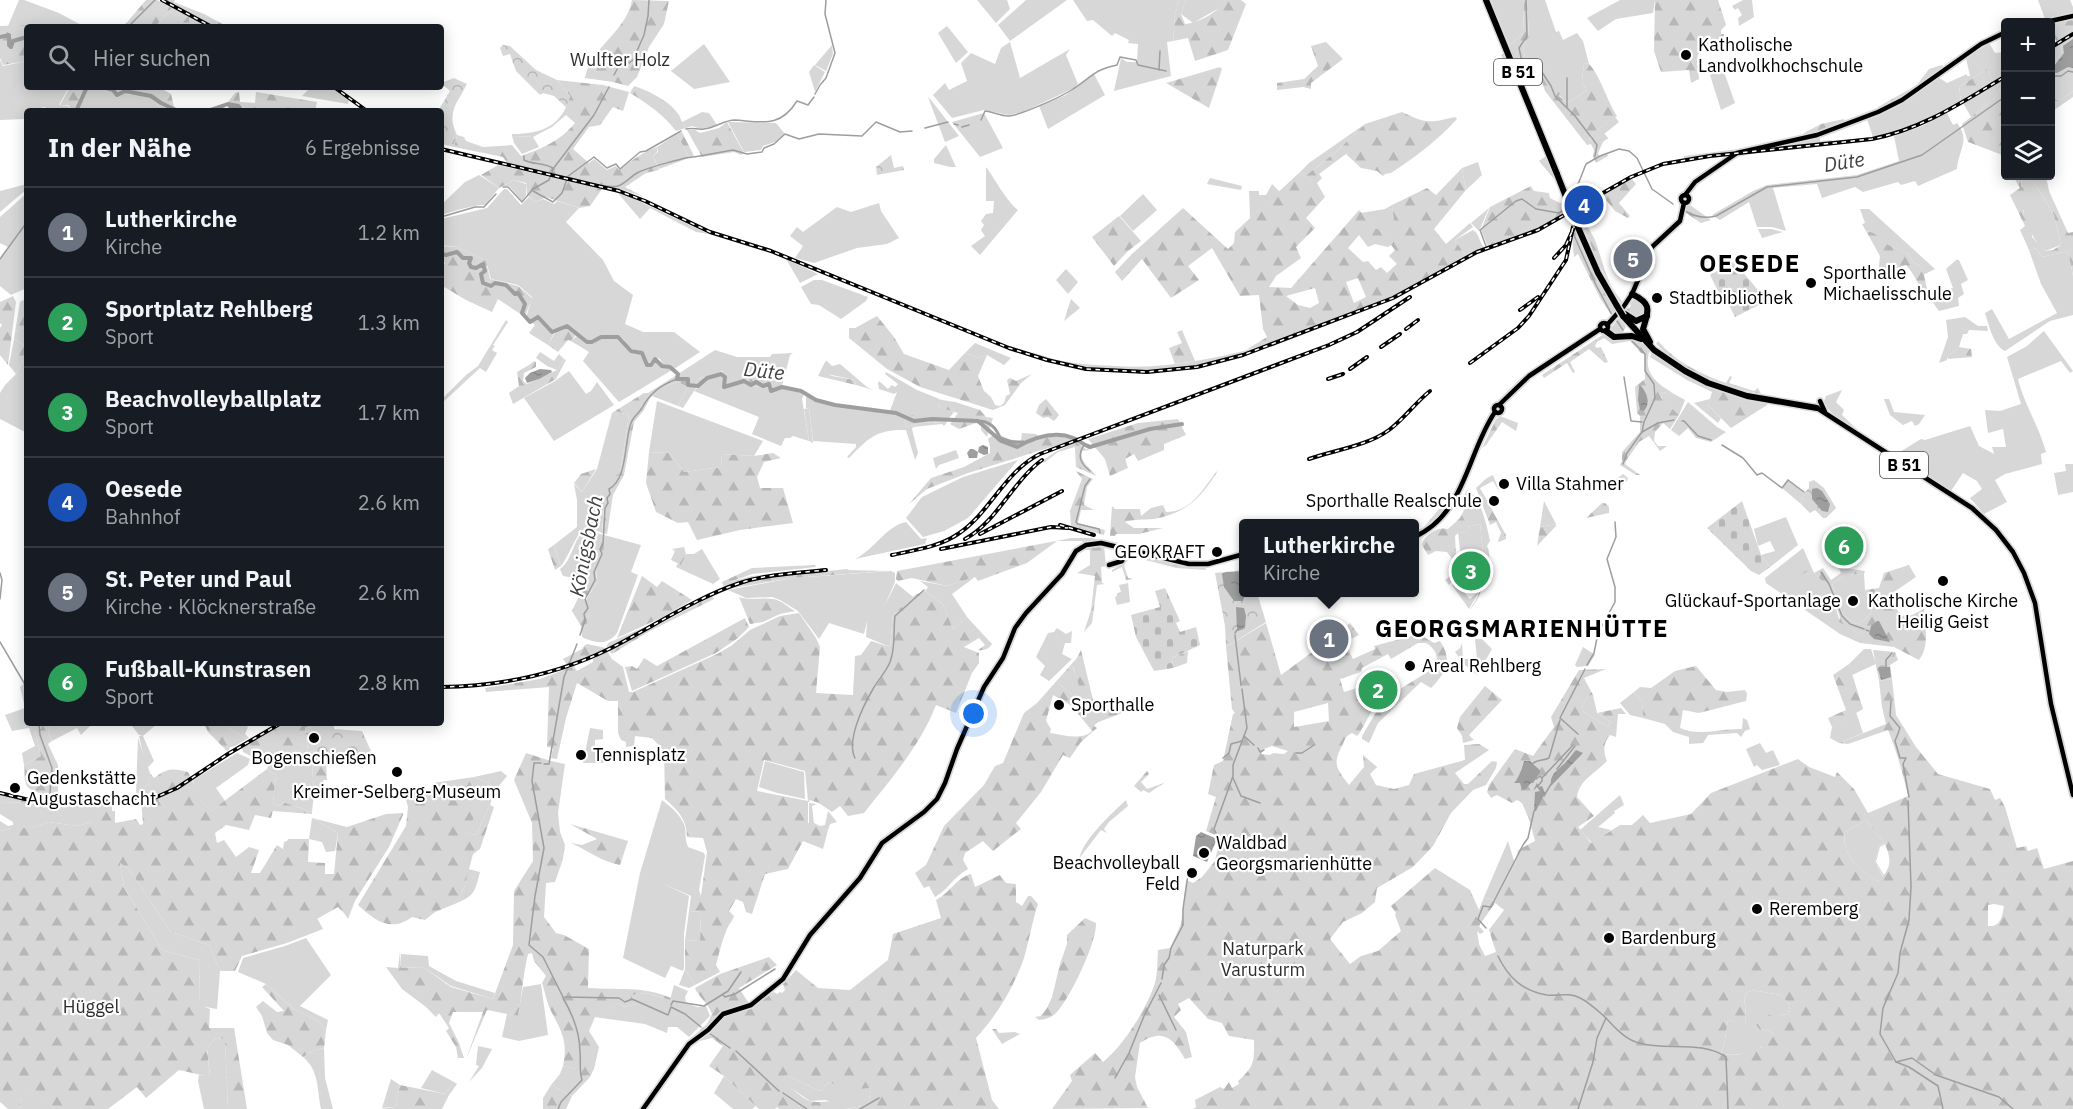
<!DOCTYPE html>
<html lang="de">
<head>
<meta charset="utf-8">
<style>
	body { margin:0; font-family:"IBM Plex Sans",sans-serif; background:#20242c; color:#f1f3f6 }
	.controls { position:absolute; right:18px; top:18px; display:grid; overflow:hidden; border-radius:6px; box-shadow:0 3px 15px #0003 }
	.controls button { width:54px; height:54px; display:grid; place-items:center; padding:0; border:0; border-bottom:2px solid #363941; background:#171b24; color:#f1f3f6; font:30px sans-serif }
	.you { position:absolute; left:974px; top:714px; width:21px; height:21px; margin:-15px; border:4px solid #fff; border-radius:50%; background:#1a73e8; box-shadow:0 0 0 9px #1a73e833 }
	.badge { display:grid; place-items:center; width:39px; height:39px; border-radius:50%; background:#d93025; color:#fff; font-size:20px; font-weight:700 }
	.pin { position:absolute; translate:-50% -50%; border:3px solid #fff; box-shadow:0 2px 6px #0006 }
	.popup { position:absolute; left:1239px; top:519px; width:180px; height:78px; box-sizing:border-box; display:grid; place-content:center; border-radius:6px; background:#171b24; filter:drop-shadow(0 2px 4px #0005); font-size:20px; white-space:nowrap; color:#9ea1a6 }
	.popup b { font-size:22px; color:#f1f3f6 }
	.popup::after { content:''; position:absolute; left:50%; top:100%; margin-left:-12px; border:12px solid transparent; border-top-color:#171b24 }
	.list { margin:0; padding:0; list-style:none }
	h2 { display:flex; justify-content:space-between; align-items:center; height:78px; margin:0; padding:0 24px; font-size:26px }
	h2 small { font-size:20px; font-weight:400; color:#9ea1a6 }
	.list li { display:grid; grid-template-columns:39px 1fr auto; gap:18px; align-items:center; box-sizing:border-box; height:90px; padding:0 24px; border-top:2px solid #363941 }
	.list b { display:block; font-size:22px; white-space:nowrap }
	.list p { margin:0; font-size:20px; white-space:nowrap; color:#9ea1a6 }
	.list em { font-size:20px; font-style:normal; color:#9ea1a6 }
	.icon { flex:none; width:33px; height:33px; fill:none; stroke:currentColor; stroke-width:2; stroke-linecap:round; stroke-linejoin:round }
	.map { position:relative; flex:none; width:2073px; height:1109px; overflow:hidden }
	.search { position:absolute; background:#171b24; box-shadow:0 3px 15px #0003; left:24px; top:24px; width:420px; height:66px; display:flex; align-items:center; gap:15px; box-sizing:border-box; padding:0 21px; border-radius:6px; color:#9ea1a6; font-size:22px }
	.panel { position:absolute; background:#171b24; box-shadow:0 3px 15px #0003; left:24px; top:108px; width:420px; height:618px; border-radius:6px }
	.map>svg:first-child { display:block }
</style>
</head>
<body>
<div class="map">
<svg width="2073" height="1109" viewBox="0 0 2073 1109">
	<defs>
		<pattern id="forest-firs" width="22" height="20" patternUnits="userSpaceOnUse" patternTransform="scale(1.5)"><rect width="22" height="20" fill="#d7d7d7"/><path d="M5 1l3.5 6h-7zM16 11l3.5 6h-7z" fill="#b7b7b7"/></pattern>
		<pattern id="cemetery-stones" width="16" height="16" patternUnits="userSpaceOnUse" patternTransform="scale(1.5)"><rect width="16" height="16" fill="#d7d7d7"/><path d="M2 7V4a2 2 0 0 1 4 0v3zM10 15v-3a2 2 0 0 1 4 0v3z" fill="#b7b7b7"/></pattern>
		<pattern id="park-crowns" width="20" height="18" patternUnits="userSpaceOnUse" patternTransform="scale(1.5)"><rect width="20" height="18" fill="#d7d7d7"/><path d="M2 6a3 3 0 1 1 6 0M12 15a3 3 0 1 1 6 0" fill="none" stroke="#b7b7b7"/></pattern>
		<pattern id="water-ripples" width="26" height="14" patternUnits="userSpaceOnUse" patternTransform="scale(1.5)"><rect width="26" height="14" fill="#9e9e9e"/><path d="M2 4q2-2 4 0t4 0M15 11q2-2 4 0t4 0" fill="none" stroke="#868686"/></pattern>
	</defs>
	<rect width="100%" height="100%" fill="#fff"/>
	<g fill="#d7d7d7">
		<path d="M19 0H24L59 13 85 27 8 26Z"/>
		<path d="M977 0H1007L1010 9 996 23Z"/>
		<path d="M1026 0H1067L1010 41 998 25Z"/>
		<path d="M1073 0H1179L1175 15 1173 41 1167 42 1171 76 1114 91 1121 58 1127 62H1137L1138 44 1128 43 1129 40 1115 33 1112 36 1093 20 1087 21Z"/>
		<path d="M1186 0H1225L1221 7 1193 23 1181 14Z"/>
		<path d="M1490 0H1524L1523 33 1509 46Z"/>
		<path d="M1527 0H1545L1556 32 1559 31 1563 40 1577 33 1583 41 1589 64 1584 63 1582 81 1586 91 1567 103 1559 95 1545 68 1526 62 1523 47 1529 37Z"/>
		<path d="M1620 0H1655L1653 13 1616 19 1598 31 1587 18Z"/>
		<path d="M1743 0H1752L1754 17 1739 26 1738 18 1742 15 1738 8 1735 10 1732 6Z"/>
		<path d="M2038 0H2070L2073 7V14L2045 19Z"/>
		<path d="M172 8 188 16 179 27H155Z"/>
		<path d="M947 26 968 52 956 63 938 33Z"/>
		<path d="M2073 35V91L2062 99 2057 100 2051 95 2050 67 2062 51 2061 43Z"/>
		<path d="M1988 41 1995 53 2005 52V74L1993 82 1987 69 1959 87 1961 101C1932 119 1906 131 1873 137L1867 119 1900 104 1938 77 1947 83 1967 74V76H1970L1966 58Z"/>
		<path d="M1010 42 1020 78 1070 49 1066 55 1078 84 1072 89 1023 112 1009 115 984 110 952 118 933 95 945 83 949 90 967 81 961 63 971 53 995 64 1001 48Z"/>
		<path d="M704 44 730 82 694 89 671 71Z"/>
		<path d="M0 60 3 66 27 61V87H69L59 105 69 106 70 111H46L45 107 26 111 25 119 0 120Z"/>
		<path d="M814 65 825 72 815 92 809 72Z"/>
		<path d="M1723 69 1735 103 1721 110 1710 75Z"/>
		<path d="M1094 74 1105 95 1048 129 1039 106 1066 95Z"/>
		<path d="M2005 77V88L2000 89 1996 97 1971 117 1963 103Z"/>
		<path d="M87 87H130L125 94 151 97 158 105 178 111H77L75 106Z"/>
		<path d="M311 87H331L349 99 348 104 302 96Z"/>
		<path d="M928 97 931 100 959 136 945 142Z"/>
		<path d="M702 112 709 113 717 125 701 129 692 126 686 128 682 122Z"/>
		<path d="M984 113 1003 148 980 157 952 122Z"/>
		<path d="M1947 113 1953 125 1957 123C1971 140 1958 151 1957 169L1918 186 1915 181 1901 185 1898 182 1863 192 1855 187 1822 198 1817 184 1773 188 1786 231 1772 227H1757L1749 202 1720 220 1712 215 1753 191 1767 185 1857 175 1899 161 1894 136 1922 126Z"/>
		<path d="M1615 117 1619 122 1598 139 1590 141 1589 136Z"/>
		<path d="M728 122 776 123 785 134 775 142 763 146 761 150 744 152Z"/>
		<path d="M1365 124 1337 151 1304 177 1299 173 1309 163Z"/>
		<path d="M1850 126 1820 138V141L1832 140 1833 142 1741 153 1817 137Z"/>
		<path d="M677 134 689 158 659 169 653 156 658 152 657 147Z"/>
		<path d="M512 136 533 137 539 147 522 154 514 143Z"/>
		<path d="M946 145 956 167H950L934 163V159Z"/>
		<path d="M1738 149 1726 154 1684 159V156Z"/>
		<path d="M1478 162 1482 175 1466 190 1462 168Z"/>
		<path d="M986 167C995 179 1007 202 1018 210L980 255 971 246 985 236 981 230 984 225 981 221 986 214 993 213 994 201H986Z"/>
		<path d="M479 175 499 188 485 205C476 204 451 212 441 215V205L465 182Z"/>
		<path d="M2020 176H2034V182L2054 215 2061 245 2045 251C2026 234 2019 204 2022 179Z"/>
		<path d="M1210 178 1242 186 1241 190 1207 184Z"/>
		<path d="M514 180 526 184V195L522 201 509 186H503Z"/>
		<path d="M27 184V189L0 212V191Z"/>
		<path d="M1272 184 1280 192 1250 218 1249 191H1259V195H1266Z"/>
		<path d="M504 189H507L521 205 529 197 536 202 543 199 554 204 557 201 579 208 566 222 603 260 614 281 633 295 625 324 643 332H674L700 352 674 369 671 366 663 364 660 359 655 357 648 364 642 352 627 347 624 340 618 336 601 335 592 341H588L567 325 552 331 539 316 530 321 526 318 532 297 518 285 491 279 486 261 457 247 441 245V219L487 208Z"/>
		<path d="M617 192 628 196 709 234 696 232 650 208 640 219Z"/>
		<path d="M27 193V288L11 295 0 286V258L8 247 0 243V217Z"/>
		<path d="M1143 194 1157 210 1133 231 1120 216Z"/>
		<path d="M879 203 881 211 899 238 887 244 857 248 814 263 795 258 803 246 790 236 797 227 803 232 837 207 851 212Z"/>
		<path d="M1392 205 1397 237 1375 228 1361 213 1385 209Z"/>
		<path d="M1489 208 1479 231 1471 223Z"/>
		<path d="M1860 209H1869L1935 269 1923 275 1922 267 1913 262 1908 254 1881 242 1871 232 1866 231 1862 224 1865 223Z"/>
		<path d="M1758 229H1771L1783 232 1762 238Z"/>
		<path d="M1473 230C1480 234 1479 243 1485 248L1466 256 1455 240Z"/>
		<path d="M2036 248 2042 257 2068 251 2073 276V315L2050 321 2005 351C1993 345 1989 325 1985 313L1992 309 2009 339 2057 313 2041 284 2029 250Z"/>
		<path d="M786 259 818 274 800 283Z"/>
		<path d="M1956 260H1959L1968 280 1961 284 1964 294 1958 298 1959 306 1939 311 1929 297 1953 288 1946 269Z"/>
		<path d="M1066 269 1078 282 1068 294 1056 280Z"/>
		<path d="M814 280H822L868 297 866 301 841 319 819 305 811 304 801 287Z"/>
		<path d="M1620 317 1626 327 1622 334H1613L1611 328Z"/>
		<path d="M1965 317 1978 326H1987L1988 331 1969 330 1967 334H1963L1959 347 1947 357V360L1939 363 1948 337 1946 320Z"/>
		<path d="M538 318 552 333 555 331 548 345 529 333 535 325 532 322Z"/>
		<path d="M506 320 508 322 493 345 495 346 492 350 497 353 486 372 480 368 441 404 442 399 466 375 478 366Z"/>
		<path d="M27 327V347L14 339 15 332Z"/>
		<path d="M2044 331 2073 371 2070 373 2061 361 2018 379C2024 404 2039 426 2046 452L2041 454 2042 464 2005 474 1995 480 2007 502 1984 514 1970 498 1982 489 1977 481 1963 473 1951 491 1895 455 1921 439 1925 440 1970 426 1979 446 1994 454 1992 447H2006L2003 429 1988 433 1985 410 2000 411 2021 404 2007 357 2027 346Z"/>
		<path d="M578 335 586 343 593 344 599 339H618L630 352 641 354 646 366H651L655 360 662 367 670 368 672 370 619 402 583 361 589 352 571 341Z"/>
		<path d="M975 343 1011 358 1004 365 987 355 979 358 965 353Z"/>
		<path d="M1274 343C1188 375 1116 380 1028 353 1036 352 1048 358 1058 360 1076 364 1095 365 1114 366 1168 370 1222 357 1274 343Z"/>
		<path d="M715 350 737 357H770L772 354 793 353 790 355 782 386 773 390 771 387C761 386 750 378 739 381 735 381 733 384 729 386L723 371 698 379 695 385 689 383 682 376H675Z"/>
		<path d="M540 352 554 361 559 354 564 359 557 370 547 366 536 358Z"/>
		<path d="M23 360H27V433L0 419V393L5 385 16 374Z"/>
		<path d="M826 360 832 366 840 364 867 387 873 390 856 385 855 380 827 374 825 372Z"/>
		<path d="M569 371 586 394 591 391 597 382 614 405 554 441 524 398 555 381Z"/>
		<path d="M886 372 917 390 942 400 936 399 939 406 954 412 946 422 918 421 892 410 904 419 906 427 922 423 947 422 944 426 942 424 913 427 912 429 918 453 915 460 906 430C877 429 868 438 849 458L847 457 856 447V444L813 441 809 408H806V394C831 408 860 410 889 413L897 392 894 394 879 389 878 383 879 381 888 389 892 385 895 387 898 384 885 374Z"/>
		<path d="M720 375 724 377V387L743 382 751 386 770 388V391L781 388 804 394 802 399 809 441 793 436 790 438H785L781 446 752 434 759 417 694 391 707 379Z"/>
		<path d="M678 382 688 387 678 406 652 396 664 386Z"/>
		<path d="M1842 390 1836 402 1844 410 1842 415 1861 433C1848 425 1829 416 1824 401L1826 396Z"/>
		<path d="M1663 392 1676 395 1685 400 1679 415 1661 399Z"/>
		<path d="M1710 399 1708 405 1721 418 1718 423 1694 403Z"/>
		<path d="M1884 399H1889L1894 412 1925 415 1919 424 1915 426 1912 421 1903 425 1890 415Z"/>
		<path d="M657 401 763 441 754 456 722 454 721 467 684 472 669 453 649 452Z"/>
		<path d="M1688 402 1717 427 1726 432 1711 442 1696 438 1688 428 1679 436 1671 430Z"/>
		<path d="M615 411 629 415 620 474 604 508 602 533C598 531 592 528 588 528 578 527 569 557 561 566L554 545 577 527V500L574 484 582 492 597 469 612 413Z"/>
		<path d="M956 450 959 458 939 465 936 469 933 458Z"/>
		<path d="M1018 460 968 518 944 531 923 537 906 518 922 497 963 477Z"/>
		<path d="M2065 464H2073V492L2058 495 2054 473 2066 471Z"/>
		<path d="M1788 479 1804 493 1801 504 1782 488Z"/>
		<path d="M1544 501 1556 524 1540 527Z"/>
		<path d="M1786 517 1798 545 1770 567 1761 555 1775 551 1770 541 1758 546 1754 529Z"/>
		<path d="M906 522 921 539 927 538 925 544 855 559C874 550 886 526 906 522Z"/>
		<path d="M1480 524 1484 563 1462 566 1458 533 1467 532V527Z"/>
		<path d="M587 529 603 535 600 548 601 554 595 563 592 581 588 575 586 580 563 576 560 569C574 559 572 538 587 529Z"/>
		<path d="M604 535 641 545 631 572 638 575 617 633C607 646 595 643 582 637L581 626 587 624 591 605 586 600 598 581C594 570 597 563 603 554L602 549Z"/>
		<path d="M1858 537 1860 553 1830 556 1829 539Z"/>
		<path d="M1803 548 1814 573 1829 586 1840 622 1860 634V643L1840 634 1766 583 1765 578Z"/>
		<path d="M702 549 720 579 713 584 676 567 678 563 681 564 686 554H694Z"/>
		<path d="M1480 566 1481 573C1476 577 1465 578 1460 574L1461 568Z"/>
		<path d="M891 571 895 573V582L884 607 896 583 913 597 893 615 890 647 866 637 867 621 878 613 867 621 864 634 829 623 819 639 798 611 780 600 772 597 746 598 728 590 792 578Z"/>
		<path d="M1864 574 1865 590 1872 612 1863 621 1856 624 1843 615 1832 584 1845 575Z"/>
		<path d="M975 577 952 594 967 617 953 629 943 604 925 591 928 587 920 581 947 586Z"/>
		<path d="M1460 582V588L1470 599 1480 590 1469 609 1452 585Z"/>
		<path d="M1128 583 1130 602 1117 605 1115 597 1117 596V593L1121 592 1119 585Z"/>
		<path d="M1057 628 1066 634 1072 631 1071 643H1065L1062 654 1072 659 1049 681 1040 675 1045 666 1036 657 1048 633 1054 632Z"/>
		<path d="M1475 639H1482L1492 649 1477 675 1465 665 1455 652 1460 648 1462 643 1463 659H1477Z"/>
		<path d="M1583 647 1595 655 1588 666 1577 667 1575 665Z"/>
		<path d="M1864 649H1871L1876 664 1852 675 1849 664Z"/>
		<path d="M1072 666 1080 686 1081 701 1058 683Z"/>
		<path d="M27 680V723H43L41 729 35 731 41 756 24 765 22 753 35 746 29 728 12 731 5 715 25 708 20 687Z"/>
		<path d="M1634 692 1642 701 1643 718 1630 715 1620 703Z"/>
		<path d="M1593 695 1597 713 1611 722 1608 727 1584 712 1582 706 1588 696Z"/>
		<path d="M1856 712 1863 733 1839 743 1830 738 1832 727Z"/>
		<path d="M51 723H93L81 735 77 728 52 741 48 732Z"/>
		<path d="M135 723H158L143 736 139 735 132 726Z"/>
		<path d="M220 723H241L248 727 245 734 249 738 247 739Z"/>
		<path d="M590 728 603 730V739L595 740V753H585Z"/>
		<path d="M138 738 146 762 150 784 136 792Z"/>
		<path d="M1760 743 1766 753 1773 750 1780 765 1762 770 1757 765 1754 767 1746 749Z"/>
		<path d="M237 753 250 759 248 765 216 788 225 801 211 811 190 791 194 784 193 780Z"/>
		<path d="M272 754 312 763 314 793 312 812 283 802 278 806 273 803 276 775 267 769Z"/>
		<path d="M765 761 804 772 805 799 777 793 759 787Z"/>
		<path d="M501 771 507 776 494 792 490 805 476 835 466 833 489 783 474 777Z"/>
		<path d="M1620 795 1624 805 1614 811 1615 813 1598 827 1611 830 1592 843 1580 830Z"/>
		<path d="M662 800C671 807 682 816 685 827 686 835 685 840 688 847L704 853 705 856 699 890 701 896H691L662 883 689 896 684 934V968L683 971 671 966 665 978 623 958 640 873Z"/>
		<path d="M83 801 88 802 99 808 90 822 78 826 48 822 31 828H11L0 831V821L8 826 13 825V822L0 814V802L81 804Z"/>
		<path d="M809 803 817 804 812 806 814 823 820 826 825 825 828 811 837 822 830 824 828 830 809 824Z"/>
		<path d="M312 818 338 833 335 851 326 852 322 842 309 839Z"/>
		<path d="M1866 820 1884 843 1879 846 1875 862 1883 877 1878 882C1860 868 1841 858 1845 832Z"/>
		<path d="M1508 841 1515 864 1495 901 1484 897Z"/>
		<path d="M120 863 129 869 171 932 209 945 220 971 217 1009 200 1006 199 960 162 950 124 887Z"/>
		<path d="M468 869 480 872C475 890 476 895 457 903L464 888Z"/>
		<path d="M689 911 701 912 700 941 685 940Z"/>
		<path d="M317 918 323 929 287 943 284 937Z"/>
		<path d="M306 938 331 975 300 1006 328 1020 326 1030 318 1021 293 1008 266 984 238 972 243 958 285 946Z"/>
		<path d="M401 954 428 956 429 966 456 981 495 993 493 999 451 986 423 967 401 968Z"/>
		<path d="M685 969 695 985 689 988 679 985Z"/>
		<path d="M541 984 548 1035 519 1041 502 1037 507 1014 518 1015 523 987Z"/>
		<path d="M674 985 688 991 685 997 686 1003 697 1007 706 1006 710 1016 689 1037 677 1027H668L667 1033 645 1024 594 1017 619 1003 625 1007 635 1004 646 1005 631 997 632 995 646 993 670 1000Z"/>
		<path d="M1751 990 1781 995 1790 1005 1788 1014 1773 1016 1756 1025 1760 1030 1764 1029 1773 1033C1770 1037 1767 1042 1764 1045 1754 1054 1732 1057 1721 1053L1724 1046 1728 1020 1745 1024 1746 1014 1744 996Z"/>
		<path d="M216 1038 225 1039 228 1109H204L198 1081 199 1075 210 1076 207 1048Z"/>
		<path d="M324 1048 325 1078 333 1109H321C317 1089 319 1070 303 1057L314 1050Z"/>
		<path d="M563 1066 575 1069 590 1077 572 1096 551 1085 560 1074Z"/>
		<path d="M432 1070 454 1082 445 1094 421 1088Z"/>
		<path d="M786 1075 820 1091 829 1082 848 1089 871 1088 868 1105 846 1109 826 1100 810 1101 782 1082Z"/>
		<path d="M724 1076 756 1106 752 1109H733L714 1093Z"/>
		<path d="M391 1079 400 1085 395 1107 382 1108Z"/>
		<path d="M30 1089 55 1109H19L21 1100Z"/>
	</g>
	<g fill="url(#forest-firs)" fill-rule="evenodd">
		<path d="M146 0H157L172 8 155 27H123Z"/>
		<path d="M165 0H175L174 2 204 14 228 27H216Z"/>
		<path d="M632 0 669 1 664 24 649 47 637 77 628 86 613 82 585 78C591 47 627 31 632 0Z"/>
		<path d="M1179 0H1186L1181 14 1185 24C1198 23 1219 12 1225 0H1241L1246 4 1228 50 1195 61 1188 38 1173 41 1175 15Z"/>
		<path d="M1524 0H1527L1529 37 1523 47 1526 62H1536L1545 68 1561 90 1559 96 1567 103 1586 91 1582 81 1584 63 1589 64C1600 75 1607 101 1617 116L1589 136 1590 141 1598 139 1604 133 1608 138 1603 142 1598 153 1599 156 1607 153 1608 156 1596 163 1593 156 1594 150 1591 144 1587 145 1545 91 1538 70 1531 67 1519 71 1509 46 1523 33Z"/>
		<path d="M1655 0H1718L1726 25 1721 30V34H1724L1722 44 1716 50 1712 45 1714 38C1710 44 1703 47 1699 53 1695 60 1699 72 1699 79L1691 83 1689 70 1661 72 1654 51Z"/>
		<path d="M2068 19H2073V32L2057 42 2051 33V24Z"/>
		<path d="M27 25 32 27H27V61L3 65 0 58V26Z"/>
		<path d="M1326 42 1343 59 1311 83V89L1303 87 1277 90V83L1304 79 1318 66 1311 46Z"/>
		<path d="M2061 43 2062 51 2051 67V49Z"/>
		<path d="M832 45 833 54 826 71 815 65Z"/>
		<path d="M1505 52 1557 178 1554 179 1539 161 1546 156C1531 123 1520 87 1501 55Z"/>
		<path d="M1942 65 1944 68 1904 97 1876 112 1878 107 1917 85 1929 69Z"/>
		<path d="M1220 67 1222 69 1209 108 1166 83Z"/>
		<path d="M1987 69 1993 82 1961 101 1959 87Z"/>
		<path d="M557 80 603 85 629 92 623 111 613 107 600 125 589 127 573 149 589 163 594 159 607 170 616 166 619 170C631 161 643 152 657 147V152L653 156 659 170 646 173 625 187 644 197 623 190 507 163 503 157 454 147 457 135 464 137 466 141 483 147 512 145 521 156C543 148 560 141 575 123L566 115 552 127 533 137 512 136V134C542 134 562 126 570 96Z"/>
		<path d="M634 86C649 91 670 101 679 115 681 120 683 124 686 128L676 131C663 114 648 104 630 93Z"/>
		<path d="M70 87H87L75 106 77 111H71L69 105H60Z"/>
		<path d="M130 87H153L157 90 159 87 171 94 174 107 171 109 158 105 151 97 125 94 119 97 114 96 121 88 127 89Z"/>
		<path d="M2005 88H2006L2005 156 1968 142 1962 124 1996 97 2000 89Z"/>
		<path d="M2073 91V97L2051 112V95L2057 100 2062 99Z"/>
		<path d="M239 92 240 102 255 103 256 92 317 102 315 111H246L243 107 228 102 235 93Z"/>
		<path d="M1402 112C1427 124 1429 123 1455 117L1457 119C1437 141 1415 157 1391 173L1385 174 1383 176 1377 171 1361 168 1346 154 1319 174 1322 178 1317 183 1325 197 1306 218 1315 228 1296 247 1301 258 1276 276 1269 287 1291 288 1359 210 1375 228 1396 236 1392 205 1427 188 1436 195 1462 168 1466 190 1434 229 1446 244 1470 223 1473 227 1455 240 1466 256 1428 279 1392 297 1274 343 1246 350 1267 337 1263 329 1259 295 1240 296 1212 248 1188 266 1199 280 1171 298 1142 259 1122 281 1115 272 1132 254 1183 208 1228 249 1234 243 1235 232 1299 173 1304 177 1337 151 1365 124ZM1359 235 1368 247 1375 244 1388 247 1391 245 1395 250 1389 256 1397 264 1387 273 1381 267 1376 270 1368 261 1363 262 1348 248ZM1358 278 1366 297 1354 303 1346 282ZM1315 288 1319 303 1310 308 1298 305 1286 296Z"/>
		<path d="M1844 119 1845 122 1805 136 1804 133 1821 124Z"/>
		<path d="M727 122 744 153 741 155 734 152 702 157 687 130H695L700 133 719 128Z"/>
		<path d="M682 132 694 156 689 158 677 134Z"/>
		<path d="M498 165 602 189 590 206 579 208 546 197 536 202 527 195 526 183 514 180 499 188 481 175Z"/>
		<path d="M2013 176H2020L2022 179 2021 186 2029 196 2023 206V211L2032 227V237L2045 251 2053 250 2061 245 2054 215 2034 182V176H2046L2049 191 2068 233 2073 232V276L2068 251 2042 257 2036 248 2029 250 2020 230 2025 226 2010 195 2020 188Z"/>
		<path d="M1632 179 1636 184 1619 203 1630 216 1628 218 1615 211 1602 195Z"/>
		<path d="M1531 186 1534 191 1549 193 1550 198 1560 203 1566 201 1570 211 1538 229 1488 247 1481 230 1490 207Z"/>
		<path d="M1690 205 1711 220 1701 223 1686 213V206Z"/>
		<path d="M1580 215C1585 223 1591 231 1595 240 1603 261 1606 284 1622 301L1621 304 1599 265 1579 217Z"/>
		<path d="M1119 216 1141 241 1128 251 1114 266 1092 237Z"/>
		<path d="M1576 224 1591 266 1616 310 1611 315 1600 298 1578 254 1574 257 1572 236Z"/>
		<path d="M1866 231 1871 232 1880 237 1882 242 1908 254 1913 262 1922 267 1929 297C1918 288 1916 275 1906 265L1878 274 1880 256Z"/>
		<path d="M441 246 457 247 486 261 490 279 518 286 532 298 525 317 498 299 492 312 466 300 441 285V268L445 263 441 259Z"/>
		<path d="M13 296 16 302 8 365 0 355V328L2 325 0 323V302Z"/>
		<path d="M27 298V327L15 332 20 302Z"/>
		<path d="M1635 298 1644 303 1646 313 1640 319 1629 316 1625 311 1631 306 1630 304Z"/>
		<path d="M1071 299 1080 308 1064 321Z"/>
		<path d="M877 316 894 337 904 354 949 370 965 353 979 358 987 355 978 376 984 391 991 397 995 405 1000 406 1004 403 1006 396 1010 394 1007 380 1010 378 1016 381 1032 374 1021 383 1005 405 993 410 920 387 887 369 849 338V328H855Z"/>
		<path d="M567 326 571 331 577 334 571 341 568 340 558 352 548 345 557 329Z"/>
		<path d="M1182 330 1195 361 1175 364 1169 348 1182 343 1177 332Z"/>
		<path d="M1604 334C1625 343 1629 331 1650 349 1642 373 1656 383 1676 395L1663 392 1661 398 1679 415 1670 429 1663 423 1655 432 1654 441 1658 446H1667L1660 451 1649 436 1639 442 1626 461 1625 464 1640 475H1636L1620 465 1622 461V452L1640 432V416L1637 413 1635 387 1645 379V354L1641 353 1630 341 1612 344 1604 338 1597 342 1595 346 1597 348 1601 347 1608 362 1605 363 1589 349 1570 362 1575 372 1573 373 1567 363 1544 378 1542 375Z"/>
		<path d="M14 339 27 347V360H23L16 374 9 365Z"/>
		<path d="M1658 341C1676 362 1700 374 1726 383L1730 376 1732 377 1729 383 1754 391 1758 388 1761 394C1721 386 1686 373 1656 344Z"/>
		<path d="M1959 347 1971 349 1972 357 1948 359 1947 357Z"/>
		<path d="M1652 352 1707 385 1767 402V405L1731 428 1708 405 1712 392 1687 380 1650 357Z"/>
		<path d="M564 359 566 360 556 379 513 404 509 393 519 386 517 372 529 365 534 361 536 362V367L524 373 523 381 527 384 557 370Z"/>
		<path d="M825 362H827L825 372 832 376 855 380 856 385 818 376Z"/>
		<path d="M727 363 729 368 724 374 729 385 738 380 749 382 750 377 758 376V382L763 385 766 382 772 383V390L782 386 802 391 801 392 781 388 773 392 770 391 769 388 751 386 743 382 726 389 724 387V377C710 371 706 385 696 388L683 408 678 406 688 387 678 382 664 386 650 398 644 410 634 422 624 475 613 495 607 534 602 533 607 489 614 484 616 475 620 474 629 415 615 411 644 393H648L675 376H688L689 383 695 385 698 379 722 373Z"/>
		<path d="M936 399 955 402 980 410 986 417 993 418 987 437 981 430V425L976 423 959 429 950 424 958 413 942 408 935 402Z"/>
		<path d="M1046 399 1059 415 1054 421 1048 417 1043 418 1036 413 1039 405Z"/>
		<path d="M809 408 813 443 809 441 804 409Z"/>
		<path d="M892 409 906 417 913 415 918 418V421C927 417 938 412 947 422L922 423 906 427 904 419 890 414Z"/>
		<path d="M1500 416 1518 423 1516 431 1502 422 1486 445 1482 448 1496 419Z"/>
		<path d="M1178 419 1186 435 1164 444V450L1138 461 1134 454 1125 459 1128 468 1110 476 1105 459 1088 439 1138 423Z"/>
		<path d="M997 432C1005 439 1010 440 1021 441L1022 433 1036 434 1040 438 1059 436 1074 440 968 473 927 489 909 504 931 478 964 467 990 453V447L988 439Z"/>
		<path d="M1076 442 1086 449 1091 450 1082 451C1080 464 1090 466 1096 476L1076 467 1075 447 1058 452 1044 463 1043 460 1057 451Z"/>
		<path d="M649 452 669 453 684 472 721 467 722 454 754 456 773 453 781 458 764 462 757 477 760 488H783L793 523 740 530 697 540 688 522 678 523 656 512 646 483Z"/>
		<path d="M596 469 582 492 574 483 581 474Z"/>
		<path d="M1219 469C1203 496 1186 514 1153 519 1144 520 1133 519 1125 522L1134 528H1163L1139 534H1116L1115 536H1110L1112 506 1115 509H1140L1141 516 1151 508 1163 505 1166 512C1193 512 1204 486 1219 469Z"/>
		<path d="M1076 471 1093 479 1087 487 1084 505 1094 510H1081L1078 523 1105 530 1104 535 1071 526 1070 511 1082 479Z"/>
		<path d="M1493 475 1500 493 1493 481 1480 488 1506 535V539L1499 542 1498 541 1501 533 1496 522 1490 525 1476 488 1487 478Z"/>
		<path d="M1467 490C1481 496 1487 527 1490 541L1487 546C1495 560 1481 599 1470 610 1472 605 1477 599 1479 593 1487 571 1482 547 1480 524L1467 527 1468 532 1458 533 1455 536 1457 574 1449 585 1445 580 1453 574V560L1447 552 1436 551 1428 555 1422 545C1424 535 1437 526 1448 529L1460 518 1464 510 1460 503Z"/>
		<path d="M1453 493C1447 511 1432 526 1415 534L1414 531 1423 528Z"/>
		<path d="M1602 503H1605L1609 507V513L1586 518Z"/>
		<path d="M1556 524V526L1537 546 1540 527Z"/>
		<path d="M603 535C604 538 604 550 603 554 602 564 592 567 598 581L586 599 592 606 591 613 589 614 587 624 581 626 572 611 589 575 592 578 595 563 593 559 601 554 600 548Z"/>
		<path d="M1072 538H1091L1104 541 1083 543 1082 541H1057L1027 563 978 581 975 577 947 586 912 578 898 581 896 579 897 571Z"/>
		<path d="M554 545 561 566 555 570 548 549Z"/>
		<path d="M1094 545 1104 546 1106 566 1101 567 1102 583 1105 584 1097 585 1092 623 1084 632 1091 610 1095 576 1077 573 1090 565V550H1081Z"/>
		<path d="M684 547 686 554 681 565 671 560 675 551 672 549Z"/>
		<path d="M1130 554 1176 564 1205 567 1206 570 1176 568 1131 556 1124 565 1128 578 1133 579 1126 580 1122 567 1112 572V570L1125 562Z"/>
		<path d="M815 565 816 567 752 574 730 582 752 576 835 568 760 577 724 588 722 582 752 568Z"/>
		<path d="M1909 565 1916 577 1891 594 1900 616 1912 615 1924 609C1925 627 1930 646 1919 660L1894 647 1860 643V634L1839 622 1840 617 1829 587 1814 573 1823 568 1831 580 1841 573 1838 567 1865 571 1864 574 1845 575 1832 584 1843 615 1856 624 1863 621 1872 612 1865 590 1879 588 1884 573Z"/>
		<path d="M847 569 849 570 887 571 792 578 727 589 768 577Z"/>
		<path d="M642 576 657 587 662 581 692 600 663 617 617 638Z"/>
		<path d="M925 591 943 604 953 629 967 617 992 644C989 649 984 651 978 650L985 645 979 638 964 647 979 653V663L972 673 956 713 936 705C920 746 891 779 864 813L848 816 840 806 832 812 819 803 810 800 808 803V823L828 830 823 849 803 841 788 869 765 874 752 914 746 912 743 902 736 899 729 911 734 916C732 922 729 924 727 929 722 941 719 953 716 965L720 972 695 985 685 969V940L700 941 701 912 689 911 691 896H701L707 852 703 838 687 837C687 820 678 810 665 799L664 751 652 738 635 736 634 746 626 747V742L621 740 618 733V701H608L577 683 566 718 557 759 551 758 553 748 547 747 549 687 486 692 485 688 540 679 574 666 577 671 593 662V659L607 651 612 659 623 667 629 692H633L717 654 731 646 750 630 780 616 799 613 816 638 820 647 816 693 853 695 855 656 861 655 871 641 890 647 893 615C903 606 912 594 925 591ZM764 760 805 771 808 801 757 791Z"/>
		<path d="M706 595 707 597 606 649 567 665 563 659 582 649 584 646 587 644 606 648 608 643 661 620Z"/>
		<path d="M712 596 714 599 650 631 612 654 609 651Z"/>
		<path d="M739 597C751 601 762 597 774 599 782 601 788 607 795 611L780 614 763 622 750 624Z"/>
		<path d="M745 618 749 627 738 638 716 653 632 691 625 667 632 666 637 669 644 658 657 666Z"/>
		<path d="M1266 623 1281 675 1315 650 1334 645 1337 641 1344 639 1348 642 1346 644 1353 659 1375 649 1374 646 1419 634 1434 643 1440 641C1453 660 1446 673 1431 688L1421 682 1378 723 1369 743 1362 739V736L1384 699 1434 668C1440 658 1436 649 1426 643H1418L1391 659 1388 654 1362 668 1361 672 1340 679 1344 692 1357 688 1360 697 1370 694 1374 707 1359 734 1357 736 1352 733C1346 736 1345 739 1343 744 1332 764 1336 768 1349 785L1364 767 1363 755 1377 767 1370 774 1376 785 1394 789 1409 785 1414 774 1465 760 1464 745 1479 744 1489 750 1455 773 1464 784H1468L1492 761 1497 762 1496 768 1486 785 1473 790 1451 813 1433 846 1413 867 1377 888 1375 902 1362 913 1343 922 1330 939 1350 964 1361 956 1378 951 1401 931 1395 915 1396 913 1391 906 1435 868 1470 890 1479 910 1484 897 1495 901 1515 864 1518 850 1535 841 1529 819 1522 803 1517 800 1512 803 1497 795 1491 798 1487 792 1489 785 1515 749 1533 756 1554 727 1551 717 1579 670 1606 669 1584 678 1593 695 1588 696 1582 706 1584 712 1608 727 1611 722 1597 713 1621 708 1626 714H1618L1616 737 1610 735C1603 743 1603 752 1607 761 1596 773 1579 780 1577 797L1594 816 1578 827 1591 843 1620 825H1632L1643 815 1650 823 1691 814 1711 793 1798 759 1809 767 1835 777 1837 772 1854 789 1868 813 1908 796C1903 774 1897 752 1888 730L1848 744 1839 743 1886 724 1882 707 1879 681 1892 679 1896 715 1916 747 1938 774 1990 789 1995 800 2000 798 2005 807 2017 848 2026 846 2028 851 2037 848 2044 869 2073 861V1109H1193L1196 1107 1195 1100 1220 1087 1224 1089 1229 1082 1232 1088 1239 1084 1238 1081C1255 1066 1254 1061 1254 1040L1229 1036 1222 1023 1208 1019 1189 998 1178 1004 1181 1010 1174 1017 1186 1032 1192 1057 1185 1059C1173 1038 1163 1028 1140 1043L1135 1077 1137 1087 1148 1108 1052 1109 1072 1081 1070 1075 1095 1053 1103 1062C1124 1045 1147 1008 1155 983 1158 972 1157 961 1158 950L1170 948 1181 924 1186 880 1193 883 1202 877 1215 861 1220 837 1206 831 1216 797 1208 794 1214 765 1223 761 1233 714 1235 713 1232 709 1226 647ZM1328 703 1329 721 1294 727V712ZM1272 746 1288 751 1284 754 1273 753 1270 755 1261 754 1264 749ZM1530 761 1541 771 1528 786 1523 787 1520 783H1517L1522 768ZM1866 820 1884 843 1879 846 1875 862 1883 876 1878 882C1860 868 1841 858 1845 832ZM1885 844C1890 856 1892 865 1884 875L1876 862 1880 847ZM1495 903 1504 910 1489 930 1496 952 1485 956 1479 944 1477 931 1480 934 1484 932 1479 926ZM1994 904 2004 906C2002 917 2001 927 1988 926V905ZM1751 990 1781 995 1790 1005 1788 1014 1773 1016 1767 1014 1756 1025 1760 1030 1764 1029 1773 1033 1768 1039 1762 1038V1047C1749 1052 1735 1058 1721 1053L1724 1046 1728 1020 1745 1025 1746 1014 1744 996Z"/>
		<path d="M1081 650 1094 704 1100 702 1103 711 1135 699 1140 706 1096 723 1094 726 1097 728 1081 742 1070 758 1063 755 1041 792 1016 823 1021 829 993 851 983 841 965 853 963 860 968 869C953 877 949 889 935 897L929 886 924 888 915 873 926 865 944 826 984 785 995 766 1003 763 1024 713 1037 703 1077 658ZM1073 667 1079 686 1080 700 1058 683ZM1053 695 1072 706 1092 731C1081 741 1064 735 1050 733L1051 729 1046 721Z"/>
		<path d="M1188 651 1187 663 1173 668 1172 658Z"/>
		<path d="M1849 664 1863 709 1832 727 1828 718 1846 710 1833 675Z"/>
		<path d="M1696 666 1716 690 1727 692 1745 690 1747 694 1746 701 1699 713 1683 710 1680 728C1700 737 1721 728 1742 729L1743 718 1747 720 1750 729 1745 731 1741 737 1737 733 1708 735 1703 743 1689 744V737L1673 732 1665 724 1643 718 1642 701 1634 692 1640 687 1651 688 1675 671Z"/>
		<path d="M1485 686 1502 700 1469 735 1474 740 1463 743 1462 736 1457 728 1460 717Z"/>
		<path d="M43 723H51L48 732 52 741 48 744 58 765V794C46 794 27 795 25 780 24 775 25 770 24 765L41 756 35 731 41 729Z"/>
		<path d="M204 723H220L247 739 235 746 230 747 228 752 208 732Z"/>
		<path d="M284 723H334V730L305 727 308 751 352 755 350 761 326 762 327 780H323L326 793H314L312 763 272 754 267 764 243 752 242 748Z"/>
		<path d="M139 736H143L154 761 148 767 150 773 154 778C167 768 173 768 188 772L194 784 191 791 211 811 267 769 276 775 273 803 278 806 283 802 312 812V814L273 811 271 818 255 815 249 830 226 825 215 833 217 843 224 840 236 857 249 847 259 850 251 873H260L277 845 283 849 284 842 287 841 288 839H309L308 862 325 863V874H334L338 833 312 818 347 827 386 814 403 813V815L389 847 355 901 348 919 344 913 338 907 285 937 287 943 242 956 235 971H220L209 945 171 932 129 869 120 863 124 887 162 950 199 960 200 1005 210 1009 209 1028H234L247 1109H228L225 1039 216 1038 207 1048 210 1077 179 1070 146 1098 137 1087 108 1109H55L30 1090 21 1100 19 1109H8L0 1102V831L11 828H31L48 822 78 826 90 822 93 813 99 808 88 802 112 803V811H115V823L136 819 140 825 143 824 141 799 115 801 136 795V792L150 784Z"/>
		<path d="M526 753 551 761 565 764 558 813 560 832 565 845 563 859 555 882 546 883 544 917 556 933 564 935 589 949 588 988C616 990 645 986 671 998L670 1000 646 993 632 995V998L647 1005 646 1006 635 1004 625 1007 619 1003 595 1017 589 1031 599 1047 594 1069 590 1077 587 1075 579 1081V1077L574 1073 575 1069 563 1066C568 1041 562 1032 551 1011 547 1003 545 992 542 983L546 976 534 961 532 953 528 954C523 975 522 995 518 1016L487 1010 466 1059 483 1012H453L449 1023 459 1043 464 1058H458L456 1047 446 1031 449 1028 439 1013 436 1017 426 1007 402 989 386 967 398 968 400 952 401 968 423 967 451 987 493 999 513 945 514 891 533 861 532 823 514 780Z"/>
		<path d="M585 753H595L597 760 605 759 603 763H583Z"/>
		<path d="M1147 771 1149 774 1141 782 1147 789 1164 783 1149 793 1143 790 1141 792 1134 786Z"/>
		<path d="M474 777 489 783 467 833 476 835 490 805 494 807 480 849 473 854 464 888 457 903 435 912 425 920 412 917C391 933 374 920 358 905L406 826 408 807 403 789 430 791 433 783Z"/>
		<path d="M0 794 13 798 83 801 81 804 0 802Z"/>
		<path d="M1126 800 1128 806 1109 822 1104 829 1107 833 1101 830 1081 856 1079 862C1079 843 1111 814 1126 800Z"/>
		<path d="M570 824 628 841 620 865C600 861 589 851 571 843L582 845 597 839Z"/>
		<path d="M971 874 975 887 1000 875 1006 883 1016 884V902L1022 906 1028 896H1031L1038 904C1032 922 1029 941 1024 958 1014 987 997 1015 976 1038L992 1100 999 1109H779L777 1107 775 1109H759L724 1076 709 1066 723 1046 712 1038 696 1042 725 1016 747 1009 774 992 777 994 780 992 782 993 785 990 783 984 796 970 818 988 850 990 888 960 893 934 941 918 936 900C950 893 956 878 971 874ZM786 1075 820 1091 829 1082 848 1090 871 1088 868 1105 846 1109C834 1095 823 1105 810 1101 803 1099 789 1086 783 1081Z"/>
		<path d="M1085 918 1096 923C1097 942 1070 999 1056 1013 1051 1018 1046 1019 1039 1020L1035 1017 1041 1016 1047 1008 1052 997 1060 964 1067 944V935Z"/>
		<path d="M769 957 777 965 739 988 750 1005 728 1010 691 1040 690 1039 707 1024 712 1014C708 1003 697 995 695 988L720 974Z"/>
		<path d="M266 984 293 1008 318 1021 326 1030 324 1048 314 1050 303 1057 288 1045 273 1040 267 1033 262 1016 256 1007 263 1001 277 1012 284 1011 262 987Z"/>
		<path d="M992 1029H996L999 1033 1015 1032 1020 1034 1002 1044Z"/>
		<path d="M478 1046 492 1049 482 1068 469 1082 479 1066 476 1065Z"/>
		<path d="M454 1082 457 1084 449 1095 442 1109H381L395 1107 400 1085 445 1094Z"/>
		<path d="M551 1085 572 1096 566 1109H543V1098Z"/>
	</g>
	<g fill="url(#cemetery-stones)">
		<path d="M188 16 207 27H179Z"/>
		<path d="M1733 262 1740 272 1742 271 1767 301 1735 317 1729 305 1721 297 1710 275Z"/>
		<path d="M1742 501 1761 555 1770 567 1759 575 1751 571 1707 528Z"/>
		<path d="M1165 588 1180 621 1176 623 1180 632 1196 627 1200 645 1172 658 1173 668 1154 671 1136 637 1131 615 1160 607 1155 591Z"/>
	</g>
	<g fill="url(#park-crowns)">
		<path d="M503 45 510 46 536 70 557 80 570 96 567 108 554 96 543 93 540 95 516 71 510 54 503 56 500 48Z"/>
		<path d="M454 78 467 84C457 104 446 112 457 135L454 147 441 144V111H438L450 91 441 83Z"/>
		<path d="M891 155 894 168 903 166 904 170 877 175 876 167Z"/>
		<path d="M1623 474 1628 478 1627 481 1614 489 1610 484Z"/>
		<path d="M1814 480 1824 488 1836 508 1826 518H1823L1815 510 1810 513 1801 504 1804 493 1809 488V482Z"/>
		<path d="M1805 562 1809 570 1793 580 1788 573Z"/>
		<path d="M1243 570 1244 592 1257 593 1266 622 1226 647 1225 626 1215 573Z"/>
		<path d="M1350 623 1359 635 1349 640 1346 637 1343 629Z"/>
		<path d="M1873 650 1895 652 1898 660 1890 665 1892 679 1879 681Z"/>
		<path d="M305 727 362 731 371 751 350 761 351 755 308 751Z"/>
	</g>
	<g fill="url(#water-ripples)">
		<path d="M2073 39V68L2068 67 2057 73 2051 72V70L2064 53 2063 46Z"/>
		<path d="M228 102 239 104 246 111H232L227 106 217 111H201Z"/>
		<path d="M540 369 551 370 552 372 539 379 527 383 525 378 530 373Z"/>
		<path d="M1640 385C1647 392 1651 403 1644 411L1640 410 1638 400 1639 386Z"/>
		<path d="M983 445 988 447V454L984 455 978 452 977 458H969L967 453 970 449H973L978 452 979 447Z"/>
		<path d="M1817 488 1822 491 1830 504 1828 512 1822 511 1812 499V489Z"/>
		<path d="M1226 572H1238L1243 576 1244 592 1245 593 1243 601H1234L1224 587 1222 574Z"/>
		<path d="M1236 607 1244 608 1246 616 1245 628 1238 631 1237 630Z"/>
		<path d="M1877 621H1879L1890 642 1874 639 1869 634 1871 626Z"/>
		<path d="M1880 667H1890L1891 677 1881 680 1878 668Z"/>
		<path d="M1576 750 1583 753 1551 786C1549 773 1559 770 1566 762 1570 758 1573 753 1576 750Z"/>
		<path d="M1524 761H1530L1541 771 1533 783H1531L1526 789 1522 790 1520 783H1514C1518 780 1523 766 1524 761Z"/>
		<path d="M1537 783 1539 787 1542 786 1545 793 1536 811H1534L1535 792 1540 791 1537 787 1533 791Z"/>
		<path d="M1201 832 1217 839 1207 862 1193 856 1196 836Z"/>
	</g>
	<g fill="none" stroke-linecap="round" stroke-linejoin="round">
		<g stroke="#9e9e9e" stroke-width="1.5">
			<path d="M1526 0 1527 36 1519 48 1522 62 1524 65 1538 66 1551 86 1555 96 1575 116 1591 137"/>
			<path d="M128 27 155 0"/>
			<path d="M1159 70 1160 51"/>
			<path d="M614 75 621 62 625 60 629 63 633 60 644 35 648 16 649 0"/>
			<path d="M2050 76H2061L2068 71 2073 72"/>
			<path d="M815 94 820 85 826 78 835 53 825 14 826 0"/>
			<path d="M1567 107V78"/>
			<path d="M981 120 985 111C993 112 1001 116 1008 116 1019 116 1063 96 1073 89 1092 77 1093 70 1117 65L1120 57 1136 60 1138 65 1166 71"/>
			<path d="M954 124 958 125"/>
			<path d="M962 127 969 125"/>
			<path d="M925 128 948 122"/>
			<path d="M686 129C693 127 697 130 704 129 715 128 724 120 735 120 763 122 780 128 797 101L808 105 814 97"/>
			<path d="M1592 138 1597 145 1595 156"/>
			<path d="M524 156V160C533 165 545 162 554 169"/>
			<path d="M567 177C582 180 603 189 618 186 625 184 630 177 637 173 644 169 688 156 694 157L733 150 747 154 762 152 764 148 774 144 785 134 799 139 819 134 862 136 876 122 900 132 912 131"/>
			<path d="M567 177 594 157 607 168 616 164 620 169 640 152 646 151 681 131"/>
			<path d="M503 187H508L522 202 533 189 549 180 553 169 594 115 609 87"/>
			<path d="M533 191 553 202 562 193 567 179"/>
			<path d="M1571 202 1586 164 1600 156 1619 149 1629 151 1637 158 1652 189 1673 204"/>
			<path d="M1685 211C1695 217 1704 219 1716 216L1767 187 1857 177 1922 155 2006 96"/>
			<path d="M441 217 475 207H484L496 194"/>
			<path d="M1573 233 1596 285 1612 315"/>
			<path d="M1487 249 1480 230 1516 201 1522 199 1536 209 1559 213 1567 208"/>
			<path d="M0 259 27 222"/>
			<path d="M1617 321 1623 330"/>
			<path d="M1632 341 1645 354V371L1654 384 1655 398 1644 422 1642 432 1658 423 1674 420"/>
			<path d="M1624 377 1631 421 1642 422"/>
			<path d="M1682 421H1684L1698 436 1711 440"/>
			<path d="M1084 445C1077 456 1080 463 1090 471"/>
			<path d="M1722 445 1743 458 1757 475 1762 473 1782 488 1788 480 1804 492"/>
			<path d="M1623 464 1627 453 1642 432"/>
			<path d="M1090 479 1085 486 1076 522 1078 524 1099 529 1100 533"/>
			<path d="M1821 572 1829 584 1842 616 1850 624 1864 629"/>
			<path d="M0 573 2 580 0 599"/>
			<path d="M1866 630 1869 631"/>
			<path d="M1235 633 1237 630"/>
			<path d="M580 635 585 620 584 614 588 608 585 599 595 580 594 572 602 554 600 549 603 544 605 508 608 503 607 498 610 494 609 489C628 479 624 441 631 423 633 417 639 413 642 408 650 393 661 385 677 379"/>
			<path d="M1235 635 1241 685"/>
			<path d="M0 642 27 688"/>
			<path d="M569 664 577 644"/>
			<path d="M1587 665 1594 653 1598 633 1615 602V587L1607 559 1616 537 1615 522"/>
			<path d="M1886 667V660L1892 653"/>
			<path d="M1891 701 1890 716 1900 728 1899 730"/>
			<path d="M39 723 40 735 52 768 50 793"/>
			<path d="M1899 731 1895 741 1900 758H1906L1903 764 1909 797"/>
			<path d="M1578 734 1560 718 1585 669"/>
			<path d="M1244 736 1254 745"/>
			<path d="M1258 748 1260 752 1264 750"/>
			<path d="M1296 753H1302L1314 745"/>
			<path d="M855 758C846 741 863 706 873 689 878 680 886 672 890 662 896 647 893 632 895 616L924 590"/>
			<path d="M1223 758 1229 753 1231 744 1242 741"/>
			<path d="M541 763H534L532 781 544 848 535 896 529 945 543 957 563 997 619 998 625 1002 632 999 668 1015 671 1007 685 1014 701 1027"/>
			<path d="M544 764H549L564 677 568 667"/>
			<path d="M1532 764C1538 759 1543 761 1549 758L1560 720"/>
			<path d="M1557 769 1575 746"/>
			<path d="M1233 778 1241 796 1260 803"/>
			<path d="M1536 779 1540 776 1542 778"/>
			<path d="M1538 786 1542 781V778L1573 745"/>
			<path d="M1544 796 1551 784"/>
			<path d="M1908 801 1911 887 1909 920 1900 953 1898 973 1883 1008 1880 1034 1896 1062 1909 1067 1938 1086 1943 1109"/>
			<path d="M1216 833 1214 829 1233 776V765L1247 728 1242 689"/>
			<path d="M1486 928 1478 919 1483 906 1491 907 1523 845 1528 838 1534 811"/>
			<path d="M1498 956C1508 977 1522 991 1547 995 1558 996 1569 992 1580 998 1589 1002 1598 1011 1606 1018L1597 1038 1593 1062 1578 1109"/>
			<path d="M1162 979 1164 965 1169 958 1171 948 1183 925V909L1188 875"/>
			<path d="M723 995 725 997 735 994 775 969"/>
			<path d="M1159 995 1176 1030"/>
			<path d="M671 1005 673 1001 704 1006 728 991 741 972"/>
			<path d="M1606 1018C1615 1028 1626 1040 1639 1043 1666 1051 1702 1040 1726 1057L1728 1109"/>
			<path d="M709 1033 730 1048"/>
			<path d="M736 1051 779 1091"/>
			<path d="M1896 1062 1912 1058 1936 1075 1999 1097 2013 1109"/>
			<path d="M1115 1078 1129 1053 1144 1016 1161 983"/>
			<path d="M783 1093 807 1109"/>
			<path d="M558 1109 561 1102 582 1080C579 1070 581 1063 580 1052 580 1032 573 1015 563 998"/>
			<path d="M860 1109 879 1098"/>
		</g>
		<path stroke="#9e9e9e" stroke-width="3" d="M978 421C989 421 996 427 1000 438L1012 442H1024"/>
		<g stroke="#9e9e9e" stroke-width="4">
			<path d="M0 37 9 35V45L11 47 13 41 27 37"/>
			<path d="M104 87 113 90 117 95 125 91 151 96 161 103 178 111"/>
			<path d="M76 111 87 87"/>
			<path d="M441 254 446 255 457 252 463 258H471L469 263 471 267 476 268 483 264 485 271 481 274 483 283 491 286 495 283 506 285 515 294 518 293 525 304 522 313 530 322 538 317 552 332 567 326 587 342H592L601 337H618L631 351 642 353 647 365H651L655 359 662 366 670 367 678 374 677 379H688V385L698 386 707 378 721 374 725 377 724 387 744 381 751 385 756 382 763 386 769 384 771 391 782 387 801 391 816 400 835 405 896 413 914 421 932 419 978 421 1001 441 1017 447C1033 438 1054 430 1073 438 1079 440 1083 445 1090 447L1150 429 1182 424"/>
		</g>
		<g stroke="#dbdbdb" stroke-width="8">
			<g id="major">
				<path d="M2046 22 2073 16"/>
				<circle cx="1685" cy="199" r="4"/>
				<path d="M1685 195 1695 182 1737 153 1817 135 1878 112 1902 100 1981 44 2006 32"/>
				<circle cx="1604" cy="327" r="4"/>
				<path d="M1607 325 1624 306 1632 294 1652 247 1680 221 1684 203"/>
				<path d="M1820 401 1825 412"/>
				<circle cx="1498" cy="409" r="4"/>
				<path d="M1499 405 1529 376 1600 329"/>
				<path d="M1817 408 1972 508 1996 530 2013 552 2024 573 2035 603 2051 704 2073 795"/>
				<path d="M1414 537C1465 515 1467 453 1495 412"/>
				<path d="M1109 565 1122 561 1128 549"/>
				<path d="M643 1109 689 1044 708 1030 723 1014 751 1005 783 979 810 935 860 878 882 843 924 812 937 799 945 783 957 749 984 687 1003 658 1015 628 1026 613 1062 574 1076 551 1086 545 1101 543 1189 564H1208L1244 554"/>
			</g>
		</g>
		<g stroke="#dbdbdb" stroke-width="9">
			<g id="highway">
				<path d="M1486 0 1557 174"/>
				<path d="M1577 225 1598 273 1617 306"/>
				<path d="M1632 294C1652 304 1649 309 1643 329L1650 342"/>
				<path d="M1625 314 1636 321 1647 316"/>
				<path d="M1623 316 1654 350 1685 371 1708 383 1747 396 1817 408"/>
				<path d="M1606 331 1614 337 1632 336 1641 339"/>
			</g>
		</g>
		<use href="#major" stroke="#000" stroke-width="4.5"/>
		<use href="#highway" stroke="#000" stroke-width="6"/>
		<g stroke="#000" stroke-width="4">
			<g id="rail">
				<path d="M162 0 212 27"/>
				<path d="M2050 48 2073 34"/>
				<path d="M334 87 367 111"/>
				<path d="M441 149 619 191 645 201 710 232 771 251 1009 348 1047 360 1086 369 1147 372 1197 367 1243 355 1393 298 1477 252 1538 230 1631 177 1663 164 1710 156 1872 139C1923 129 1962 102 2006 76"/>
				<path d="M1554 258 1566 245 1580 214"/>
				<path d="M1520 310 1538 297"/>
				<path d="M1406 329 1418 320"/>
				<path d="M1381 347 1400 334"/>
				<path d="M1470 363 1518 328 1529 316 1566 260 1573 227"/>
				<path d="M1350 369 1367 357"/>
				<path d="M1328 379 1343 374"/>
				<path d="M1309 459C1335 450 1367 446 1389 430 1404 419 1415 403 1430 391"/>
				<path d="M1060 525 1094 535"/>
				<path d="M980 534 1062 491"/>
				<path d="M965 539C996 523 1013 481 1042 460"/>
				<path d="M941 549 1051 527 1068 528"/>
				<path d="M892 555C915 550 939 547 958 534 990 513 1005 471 1040 454L1329 345 1357 332 1410 297"/>
				<path d="M441 687C500 686 556 675 609 649 651 628 695 598 740 583 767 574 797 573 826 570"/>
				<path d="M0 793 25 799 126 802 152 799 177 788 228 754 281 723"/>
			</g>
		</g>
		<use href="#rail" stroke="#fff" stroke-width="1.5" stroke-dasharray="4.5" stroke-linecap="butt"/>
		<g stroke="#dbdbdb" stroke-width="9" stroke-linecap="butt">
			<g id="highway-bridge">
				<path d="M1557 174 1577 225"/>
				<path d="M1617 306 1623 316"/>
			</g>
		</g>
		<use href="#highway-bridge" stroke="#000" stroke-width="6"/>
	</g>
	<g fill="#000" stroke="#fff" stroke-width="2">
		<circle cx="1686" cy="55" r="6"/>
		<circle cx="1811" cy="283" r="6"/>
		<circle cx="1657" cy="298" r="6"/>
		<circle cx="1504" cy="484" r="6"/>
		<circle cx="1494" cy="501" r="6"/>
		<circle cx="1217" cy="552" r="6"/>
		<circle cx="1943" cy="581" r="6"/>
		<circle cx="1853" cy="601" r="6"/>
		<circle cx="1410" cy="666" r="6"/>
		<circle cx="1059" cy="705" r="6"/>
		<circle cx="314" cy="738" r="6"/>
		<circle cx="581" cy="755" r="6"/>
		<circle cx="397" cy="772" r="6"/>
		<circle cx="15" cy="788" r="6"/>
		<circle cx="1204" cy="853" r="6"/>
		<circle cx="1192" cy="873" r="6"/>
		<circle cx="1757" cy="909" r="6"/>
		<circle cx="1609" cy="938" r="6"/>
	</g>
	<g text-anchor="middle" stroke-width="4.5" stroke-linejoin="round" paint-order="stroke">
		<g fill="#fff" stroke="#4c4c4c" stroke-width="1.5">
			<rect x="1494" y="59" width="48" height="26" rx="4.5"/>
			<rect x="1880" y="452" width="48" height="26" rx="4.5"/>
		</g>
		<g font-size="16" font-weight="bold" fill="#000">
			<text x="1518" y="78">B 51</text>
			<text x="1904" y="471">B 51</text>
		</g>
		<g font-size="18" fill="#000" stroke="#fff" text-anchor="start">
			<text x="1698" y="51">Katholische<tspan x="1698" dy="21">Landvolkhochschule</tspan></text>
			<text x="1823" y="279">Sporthalle<tspan x="1823" dy="21">Michaelisschule</tspan></text>
			<text x="1669" y="304">Stadtbibliothek</text>
			<text x="1516" y="490">Villa Stahmer</text>
			<text x="1482" y="507" text-anchor="end">Sporthalle Realschule</text>
			<text x="1205" y="558" text-anchor="end">GEOKRAFT</text>
			<text x="1841" y="607" text-anchor="end">Glückauf-Sportanlage</text>
			<text x="1943" y="607" text-anchor="middle">Katholische Kirche<tspan x="1943" dy="21">Heilig Geist</tspan></text>
			<text x="1422" y="672">Areal Rehlberg</text>
			<text x="1071" y="711">Sporthalle</text>
			<text x="593" y="761">Tennisplatz</text>
			<text x="314" y="764" text-anchor="middle">Bogenschießen</text>
			<text x="27" y="784">Gedenkstätte<tspan x="27" dy="21">Augustaschacht</tspan></text>
			<text x="397" y="798" text-anchor="middle">Kreimer-Selberg-Museum</text>
			<text x="1216" y="849">Waldbad<tspan x="1216" dy="21">Georgsmarienhütte</tspan></text>
			<text x="1180" y="869" text-anchor="end">Beachvolleyball<tspan x="1180" dy="21">Feld</tspan></text>
			<text x="1769" y="915">Reremberg</text>
			<text x="1621" y="944">Bardenburg</text>
		</g>
		<g font-size="18" fill="#2e2e2e" stroke="#fff">
			<text x="620" y="66">Wulfter Holz</text>
			<text x="1263" y="955">Naturpark<tspan x="1263" dy="21">Varusturm</tspan></text>
			<text x="91" y="1013">Hüggel</text>
		</g>
		<g font-size="20" font-style="italic" fill="#3f3f3f" stroke="#fff">
			<text transform="translate(1844 162) rotate(-9)" y="7">Düte</text>
			<text transform="translate(764 371) rotate(6)" y="7">Düte</text>
			<text transform="translate(586 546) rotate(-79)" y="7">Königsbach</text>
		</g>
		<g font-size="24" font-weight="bold" letter-spacing="1.5" fill="#000" stroke="#fff">
			<text x="1750" y="272">OESEDE</text>
			<text x="1522" y="637">GEORGSMARIENHÜTTE</text>
		</g>
	</g>
</svg>
<div class="controls">
<button>+</button>
<button>−</button>
<button><svg class="icon" aria-label="layers" viewBox="0 0 24 24"><path d="M12 4l9 5-9 5-9-5zM3 14l9 5 9-5"/></svg></button>
</div>
<div class="you"></div>
<div class="pin badge" style="left:1329px;top:639px;background:#6b7280">1</div>
<div class="popup"><b>Lutherkirche</b>Kirche</div>
<div class="pin badge" style="left:1378px;top:690px;background:#2e9e5b">2</div>
<div class="pin badge" style="left:1471px;top:571px;background:#2e9e5b">3</div>
<div class="pin badge" style="left:1584px;top:205px;background:#1a4fb4">4</div>
<div class="pin badge" style="left:1633px;top:259px;background:#6b7280">5</div>
<div class="pin badge" style="left:1844px;top:546px;background:#2e9e5b">6</div>
<div class="search"><svg class="icon" aria-label="search" viewBox="0 0 24 24"><circle cx="10" cy="10" r="6"/><path d="M15 15l6 6"/></svg>Hier suchen</div>
<section class="panel">
<h2>In der Nähe<small>6 Ergebnisse</small></h2>
<ul class="list">
<li><span class="badge" style="background:#6b7280">1</span><div><b>Lutherkirche</b><p>Kirche</p></div><em>1.2 km</em></li>
<li><span class="badge" style="background:#2e9e5b">2</span><div><b>Sportplatz Rehlberg</b><p>Sport</p></div><em>1.3 km</em></li>
<li><span class="badge" style="background:#2e9e5b">3</span><div><b>Beachvolleyballplatz</b><p>Sport</p></div><em>1.7 km</em></li>
<li><span class="badge" style="background:#1a4fb4">4</span><div><b>Oesede</b><p>Bahnhof</p></div><em>2.6 km</em></li>
<li><span class="badge" style="background:#6b7280">5</span><div><b>St. Peter und Paul</b><p>Kirche · Klöcknerstraße</p></div><em>2.6 km</em></li>
<li><span class="badge" style="background:#2e9e5b">6</span><div><b>Fußball-Kunstrasen</b><p>Sport</p></div><em>2.8 km</em></li>
</ul>
</section>
</div>
</body>
</html>
